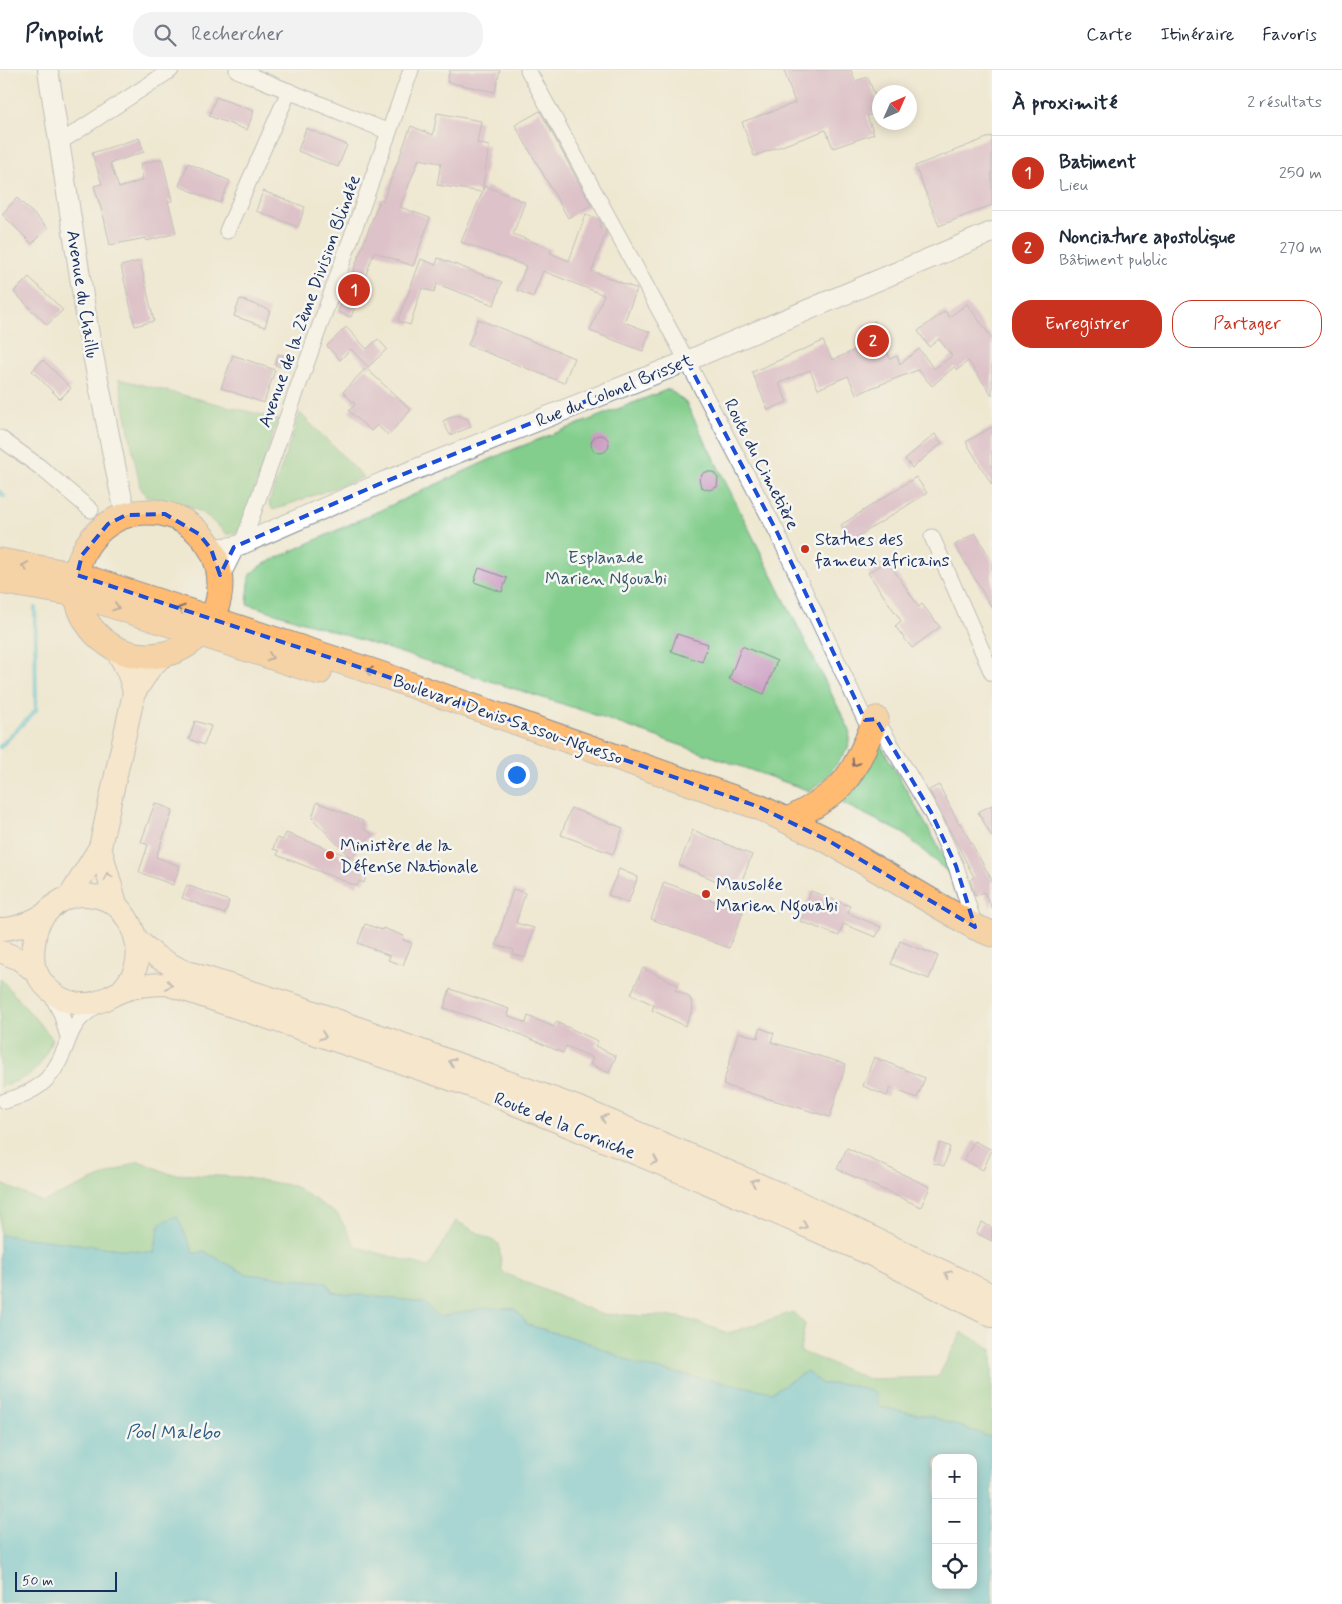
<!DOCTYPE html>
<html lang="fr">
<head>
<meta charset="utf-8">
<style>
	body { margin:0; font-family:Mynerve,sans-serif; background:#f2f2f3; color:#1f2937 }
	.controls { position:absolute; right:15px; bottom:15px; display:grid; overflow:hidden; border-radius:10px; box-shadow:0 2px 12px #0003 }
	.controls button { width:45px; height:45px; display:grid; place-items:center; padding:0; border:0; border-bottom:1px solid #e0e1e3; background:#fff; color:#1f2937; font:25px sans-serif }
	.compass { position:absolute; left:872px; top:15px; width:45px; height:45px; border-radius:50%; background:#fff; box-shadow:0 2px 12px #0003; rotate:45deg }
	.scale { position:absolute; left:15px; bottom:12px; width:102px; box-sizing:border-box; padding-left:5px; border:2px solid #1b2f5e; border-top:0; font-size:14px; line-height:18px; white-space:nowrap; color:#1b2f5e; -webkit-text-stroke:4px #f6f6f2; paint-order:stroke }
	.you { position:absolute; left:516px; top:704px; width:18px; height:18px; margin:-12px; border:4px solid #fff; border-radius:50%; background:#1a73e8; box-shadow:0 0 0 8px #1a73e833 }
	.badge { display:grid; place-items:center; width:32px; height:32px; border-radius:50%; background:#c8321e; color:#fff; font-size:16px; font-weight:700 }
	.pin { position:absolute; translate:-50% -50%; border:2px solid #fff; box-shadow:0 1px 5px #0006 }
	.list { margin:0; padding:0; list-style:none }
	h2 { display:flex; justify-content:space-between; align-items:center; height:65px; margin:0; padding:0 20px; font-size:21px }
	h2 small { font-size:16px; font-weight:400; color:#747a83 }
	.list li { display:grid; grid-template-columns:32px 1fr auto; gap:15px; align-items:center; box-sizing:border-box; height:75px; padding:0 20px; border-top:1px solid #e0e1e3 }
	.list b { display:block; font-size:19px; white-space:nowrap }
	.list p { margin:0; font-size:16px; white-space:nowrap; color:#747a83 }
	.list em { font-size:16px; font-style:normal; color:#747a83 }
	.actions { display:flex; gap:10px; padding:15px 20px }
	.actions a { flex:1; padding:11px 0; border:1px solid #c8321e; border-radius:20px; text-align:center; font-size:18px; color:#c8321e }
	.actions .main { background:#c8321e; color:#fff }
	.icon { flex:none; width:28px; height:28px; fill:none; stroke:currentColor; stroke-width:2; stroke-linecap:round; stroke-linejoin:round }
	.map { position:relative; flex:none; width:992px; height:1534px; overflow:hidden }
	header { display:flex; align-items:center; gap:30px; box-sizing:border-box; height:70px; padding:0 25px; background:#fff; border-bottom:1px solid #e0e1e3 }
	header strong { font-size:24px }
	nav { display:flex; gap:28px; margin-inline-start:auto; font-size:18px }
	.search { width:350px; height:45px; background:#f2f2f3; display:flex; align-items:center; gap:12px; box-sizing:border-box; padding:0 18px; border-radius:20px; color:#747a83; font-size:19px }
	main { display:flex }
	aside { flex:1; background:#fff }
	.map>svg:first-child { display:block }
</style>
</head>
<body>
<header>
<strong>Pinpoint</strong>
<div class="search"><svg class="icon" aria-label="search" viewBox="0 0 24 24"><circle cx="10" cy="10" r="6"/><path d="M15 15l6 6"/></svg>Rechercher</div>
<nav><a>Carte</a><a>Itinéraire</a><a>Favoris</a></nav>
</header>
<main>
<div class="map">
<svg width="992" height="1534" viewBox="0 0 992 1534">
	<rect width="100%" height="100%" fill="#f6f6f2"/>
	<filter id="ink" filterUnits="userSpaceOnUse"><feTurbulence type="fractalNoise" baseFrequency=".02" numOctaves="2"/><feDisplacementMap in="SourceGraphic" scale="10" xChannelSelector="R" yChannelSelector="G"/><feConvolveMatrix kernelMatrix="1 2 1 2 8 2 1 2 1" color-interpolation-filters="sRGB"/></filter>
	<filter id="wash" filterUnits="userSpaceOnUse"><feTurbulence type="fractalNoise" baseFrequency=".0096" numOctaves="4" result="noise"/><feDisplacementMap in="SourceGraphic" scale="20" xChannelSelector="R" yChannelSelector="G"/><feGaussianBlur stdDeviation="1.12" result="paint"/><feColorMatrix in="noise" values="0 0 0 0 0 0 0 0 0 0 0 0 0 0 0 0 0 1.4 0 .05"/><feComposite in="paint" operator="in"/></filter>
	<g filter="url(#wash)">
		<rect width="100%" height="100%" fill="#efe8d1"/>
		<g fill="#83ce8c" stroke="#4f7e75">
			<path d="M119 309 278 349 241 461 228 465 202 442 177 433 147 427 140 417Z"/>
			<path d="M669 319 686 333 850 661 848 679 824 710 810 721 578 639 247 534 250 504 264 494 504 383Z"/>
			<path d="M300 343 364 407 273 440 269 433Z"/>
			<path d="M878 670 958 811 903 763 842 733 861 712Z"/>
			<path d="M0 908 52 968C41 1001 32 1006 0 1017Z"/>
			<path d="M139 1091 170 1104 241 1107 294 1116 338 1145 356 1177 429 1197 456 1151 499 1174 502 1202 600 1244 680 1247 729 1263 793 1242 805 1254 800 1281 869 1309 938 1307 962 1262 992 1279V1368L933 1347 879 1337 848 1314H822L807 1301 772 1322 640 1296 587 1272 528 1255 515 1239 484 1238 439 1247 423 1232 332 1222 326 1212 246 1204 204 1181 194 1184 160 1153 154 1183 0 1165V1113L42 1132Z"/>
		</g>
		<path fill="#57c1d2" stroke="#397898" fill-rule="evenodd" d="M177 1146 194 1184 204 1181 246 1204 326 1212 332 1222 423 1232 439 1247 484 1238 515 1239 528 1255 587 1272 640 1296 772 1322 807 1301 822 1314H848L874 1322 879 1337 933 1347 992 1368V1534H0V1165L154 1183 160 1153ZM936 1388H973V1515H936Z"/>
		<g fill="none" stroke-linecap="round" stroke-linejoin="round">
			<g stroke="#57c1d2" stroke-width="4.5">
				<path d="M0 422 4 426"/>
				<path d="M0 677 36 640 35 538"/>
			</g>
		</g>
		<g id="blocks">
			<g fill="#c895be">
				<path d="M450 0H500L495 22 447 12Z"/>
				<path d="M784 0H851L855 11 868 7 880 40V41L867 46 874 64 833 78 826 60 754 86 742 52 795 33Z"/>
				<path d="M216 27 254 41 247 60 209 46Z"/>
				<path d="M540 41 591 135 568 148 515 55Z"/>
				<path d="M437 43 481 51 477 73 489 76 482 122 437 115 441 93 419 89 400 137 430 148 413 196 374 182 351 247 338 242 380 129 383 131 411 56 433 65Z"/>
				<path d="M306 58 347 75 338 97 298 81Z"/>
				<path d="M992 66V135L939 156 915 96Z"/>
				<path d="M139 68 144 82 110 93 119 118 143 110 140 94 162 89 172 131H168L176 163 147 171 146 168 110 175 104 148 94 116 102 114 92 83Z"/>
				<path d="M188 93 230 111 220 133 179 116Z"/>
				<path d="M485 116 525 132 513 164 551 179 550 183 569 191 586 144 599 149 601 153 599 157 604 158 606 162 592 201 637 219 624 252 650 262 643 281 590 261 604 225 543 201 533 227 517 220 526 196 461 172Z"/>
				<path d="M263 121 305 137 298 157 256 141Z"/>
				<path d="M17 128 48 158 32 174 2 144Z"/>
				<path d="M438 188 502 212 494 235 437 214 434 222 422 218 410 255 398 251 421 189 436 195Z"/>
				<path d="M140 191 154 251 135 256 121 196Z"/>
				<path d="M29 207 63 240 47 255 14 222Z"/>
				<path d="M240 229 270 240 265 257 234 246Z"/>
				<path d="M967 234 992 268V325L968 291 957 300 954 297 932 316 918 300 871 318 857 325 848 306 818 319 810 300 779 313 787 332 768 340 752 302 823 271 832 290 869 274 862 256 875 251 890 289 897 286 900 294 919 279 934 299 952 286 939 269 929 277 918 261 945 241 949 247Z"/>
				<path d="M478 249 574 288 564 313 468 275Z"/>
				<path d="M346 257 367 279 378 269 387 279 368 297 351 279 340 290 327 276Z"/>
				<path d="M278 284 294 288 290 300 275 295Z"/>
				<path d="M233 285 275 300 264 333 221 318Z"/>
				<path d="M43 290 71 318 60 329 32 301Z"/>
				<path d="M366 298 411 340 388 365 377 355 371 361 349 341 355 334 343 322Z"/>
				<path d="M456 345 468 349 471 357 450 365 443 351Z"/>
				<path d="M992 357V415L966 372Z"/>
				<path d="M935 364 942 373 912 398 905 389Z"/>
				<circle cx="600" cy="374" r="9"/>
				<path d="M704 402H713L718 408 717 417 709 420 701 417 699 409Z"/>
				<path d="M916 407 927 423 851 471 841 455Z"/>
				<path d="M975 463 992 491V538L955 475Z"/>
				<path d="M887 490 919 537 922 534 940 557 912 578 895 556 901 551 868 503Z"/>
				<path d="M479 498 507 508 502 522 474 512Z"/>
				<path d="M677 564 708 574 702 592 671 581Z"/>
				<path d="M742 576 777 591 764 624 729 609Z"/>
				<path d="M195 651 211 656 204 675 189 669Z"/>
				<path d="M939 715 959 754 960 753 992 810V838L984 822 975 826 970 810 974 807 929 720Z"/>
				<path d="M317 732 363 751 364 759 372 764 352 788 365 793 364 800 368 802 364 813 359 811 357 816 277 785 279 781 273 779 277 768 283 770 286 763 350 787 312 748Z"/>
				<path d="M155 733 173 740 156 787 180 796 173 815 139 802 148 775 141 772Z"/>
				<path d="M992 735V767L978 742Z"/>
				<path d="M571 738 623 758 613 784 561 765Z"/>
				<path d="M693 760 752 785 738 820 679 795Z"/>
				<path d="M619 799 638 807 628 833 608 825Z"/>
				<path d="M664 812 743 842 729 878 651 849Z"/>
				<path d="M187 815 229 831 225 844 182 828Z"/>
				<path d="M513 819 525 823 516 853 534 858 525 888 513 884 514 880 496 875Z"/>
				<path d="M811 821 850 836 848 843 881 857 876 867 843 854 839 866 800 851Z"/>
				<path d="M365 854 382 860 383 858 404 866 403 870 412 873 403 895 388 890 390 886 358 873Z"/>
				<path d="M900 871 938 886 929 909 891 894Z"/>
				<path d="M643 898 678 915 675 920 689 927 691 930 693 939 685 956 652 940 654 935 631 924Z"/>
				<path d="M450 919 509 939 507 945 526 953 528 946 554 957 556 952 598 971 595 976 616 986 609 1003 590 994 593 988 566 976 563 983 503 957 444 938Z"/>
				<path d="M760 958 774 963 771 972 846 994 830 1047 723 1015 738 962 758 968Z"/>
				<path d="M874 987 925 1008 917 1028 890 1018 887 1026 863 1016Z"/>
				<path d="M974 1071 992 1080 983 1100 964 1090Z"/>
				<path d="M940 1073 950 1077 944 1096 933 1093Z"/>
				<path d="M847 1078 930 1117 921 1137 837 1099Z"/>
				<path d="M982 1152 992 1158V1171L976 1163Z"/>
			</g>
		</g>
	</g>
	<g filter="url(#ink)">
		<use href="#blocks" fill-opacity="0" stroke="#858c98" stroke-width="1"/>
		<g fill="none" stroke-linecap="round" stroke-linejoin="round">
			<g stroke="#858c98" stroke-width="17">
				<g id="minor">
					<path d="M237 0 389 62"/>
					<path d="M528 0 687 291 777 462 865 650 876 649 931 742 956 796 975 857"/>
					<path d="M59 73 171 0"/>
					<path d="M227 161 289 21"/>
					<path d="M0 368 40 397 91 440"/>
					<path d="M932 467 992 603"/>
					<path d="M242 474 411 0"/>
					<path d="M50 922 61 943 68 967"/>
					<path d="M5 1031C36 1022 51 1012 64 981 68 971 70 962 77 953 82 945 93 939 100 933"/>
				</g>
			</g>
			<g stroke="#858c98" stroke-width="22">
				<g id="tertiary">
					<path d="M48 0 89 265 120 420 126 445"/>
					<path d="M211 479 234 477 242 474 384 412 687 291 992 162"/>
					<path d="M220 505 234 477"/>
				</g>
			</g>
			<g stroke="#858c98" stroke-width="24">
				<g id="secondary">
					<path d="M115 578C124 593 131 605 134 623"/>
					<path d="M100 777 116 834"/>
					<path d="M70 826 100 777 134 623 150 598 163 585"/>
					<path d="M0 859C15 860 29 852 42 846"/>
					<path d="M137 870 157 887 181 900 303 938 582 1039 792 1129 992 1225"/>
					<path d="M0 881 19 889 37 903"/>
					<path d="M121 921C129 912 136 903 137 891 140 872 131 850 117 836 114 832 108 831 104 829 85 822 66 824 51 838 42 846 36 855 35 867 33 878 32 894 37 904 46 921 64 934 83 934 99 935 109 926 122 921 137 915 151 914 167 914L471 1016 705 1112 870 1184 992 1246"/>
				</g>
			</g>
			<g stroke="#858c98" stroke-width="27">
				<g id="primary">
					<circle cx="148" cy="514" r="72"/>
					<path d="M0 491 77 505 374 602 759 737 829 771 975 857 992 864"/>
					<path d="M0 511 77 524 319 602"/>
					<path d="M788 750C806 741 823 732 838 718 855 703 867 670 876 649"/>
				</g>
			</g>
			<use href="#minor" stroke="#fff" stroke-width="15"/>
			<use href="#tertiary" stroke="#fff" stroke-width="20"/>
			<use href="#secondary" stroke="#ffe4c6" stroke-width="22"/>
			<use href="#primary" stroke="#ffbb71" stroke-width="25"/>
		</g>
		<defs><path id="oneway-chevron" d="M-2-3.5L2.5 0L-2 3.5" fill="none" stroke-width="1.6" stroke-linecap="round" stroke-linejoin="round" transform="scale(1.25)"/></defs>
		<g stroke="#826e67">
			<use href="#oneway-chevron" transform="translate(25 496) rotate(-170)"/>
			<use href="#oneway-chevron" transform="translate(116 537) rotate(18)"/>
			<use href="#oneway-chevron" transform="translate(181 539) rotate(-162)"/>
			<use href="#oneway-chevron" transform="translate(270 587) rotate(18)"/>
			<use href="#oneway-chevron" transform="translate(369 601) rotate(-162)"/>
			<use href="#oneway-chevron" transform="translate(855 693) rotate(122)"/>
		</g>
		<g stroke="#8d8a92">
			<use href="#oneway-chevron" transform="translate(108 806) rotate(-106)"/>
			<use href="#oneway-chevron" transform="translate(169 915) rotate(12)"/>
			<use href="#oneway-chevron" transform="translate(323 966) rotate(19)"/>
			<use href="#oneway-chevron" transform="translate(452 992) rotate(-160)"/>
			<use href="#oneway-chevron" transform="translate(604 1048) rotate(-157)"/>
			<use href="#oneway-chevron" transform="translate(655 1091) rotate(22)"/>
			<use href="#oneway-chevron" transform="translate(754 1112) rotate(-157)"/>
			<use href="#oneway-chevron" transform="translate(804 1156) rotate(24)"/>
			<use href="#oneway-chevron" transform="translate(948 1204) rotate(-154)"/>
		</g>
	</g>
	<path d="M0 0H992V1534H0ZM687 291 777 462 865 650 876 649 931 742 956 796 975 857 829 771 759 737 374 602 77 505 82 485 108 454 126 445 165 444 199 464 211 479 220 505 234 477 384 412Z" fill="#efe8d1" fill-opacity=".55" fill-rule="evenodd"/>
	<path fill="none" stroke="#1d4ed8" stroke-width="4" stroke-dasharray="10 6" stroke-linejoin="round" d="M687 291 777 462 865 650 876 649 931 742 956 796 975 857 829 771 759 737 374 602 77 505 82 485 108 454 126 445 165 444 199 464 211 479 220 505 234 477 384 412Z"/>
	<g fill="#c8321e" stroke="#f6f6f2" stroke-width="2">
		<circle cx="805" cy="479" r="5"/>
		<circle cx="330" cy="785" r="5"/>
		<circle cx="706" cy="824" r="5"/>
	</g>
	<g text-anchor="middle" stroke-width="5" stroke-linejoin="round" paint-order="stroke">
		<g font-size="18" fill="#1b2f5e" stroke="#f6f6f2">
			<text transform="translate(83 224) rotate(81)" y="6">Avenue du Chaillu</text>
			<text transform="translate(309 231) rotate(-70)" y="6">Avenue de la 2ème Division Blindée</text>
			<text transform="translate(614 320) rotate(-22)" y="6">Rue du Colonel Brisset</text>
			<text transform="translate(762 394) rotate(63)" y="6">Route du Cimetière</text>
			<text transform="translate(508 649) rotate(19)" y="6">Boulevard Denis Sassou-Nguesso</text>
			<text transform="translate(565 1055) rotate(22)" y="6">Route de la Corniche</text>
		</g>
		<g font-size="18" fill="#1b2f5e" stroke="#f6f6f2" text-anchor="start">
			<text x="815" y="475">Statues des<tspan x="815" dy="21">fameux africains</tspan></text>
			<text x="340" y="781">Ministère de la<tspan x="340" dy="21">Défense Nationale</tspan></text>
			<text x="716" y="820">Mausolée<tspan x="716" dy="21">Marien Ngouabi</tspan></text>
		</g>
		<g font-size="18" fill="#35576a" stroke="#f6f6f2">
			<text x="606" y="493">Esplanade<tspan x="606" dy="21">Marien Ngouabi</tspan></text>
		</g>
		<g font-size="19" font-style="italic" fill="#2d5b81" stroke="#f6f6f2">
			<text x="173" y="1368">Pool Malebo</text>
		</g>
	</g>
</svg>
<div class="controls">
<button>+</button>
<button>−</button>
<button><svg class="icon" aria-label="locate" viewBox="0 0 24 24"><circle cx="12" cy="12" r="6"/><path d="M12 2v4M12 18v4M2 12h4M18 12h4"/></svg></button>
</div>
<svg class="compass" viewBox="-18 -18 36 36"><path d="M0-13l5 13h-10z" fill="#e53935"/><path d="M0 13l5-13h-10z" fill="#747a83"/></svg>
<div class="scale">50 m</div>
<div class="you"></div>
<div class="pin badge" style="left:354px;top:220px">1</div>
<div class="pin badge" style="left:873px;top:271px">2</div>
</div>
<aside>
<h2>À proximité<small>2 résultats</small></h2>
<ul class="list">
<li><span class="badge">1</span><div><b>Batiment</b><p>Lieu</p></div><em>250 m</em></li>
<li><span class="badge">2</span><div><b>Nonciature apostolique</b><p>Bâtiment public</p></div><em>270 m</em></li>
</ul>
<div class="actions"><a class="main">Enregistrer</a><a>Partager</a></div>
</aside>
</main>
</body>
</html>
